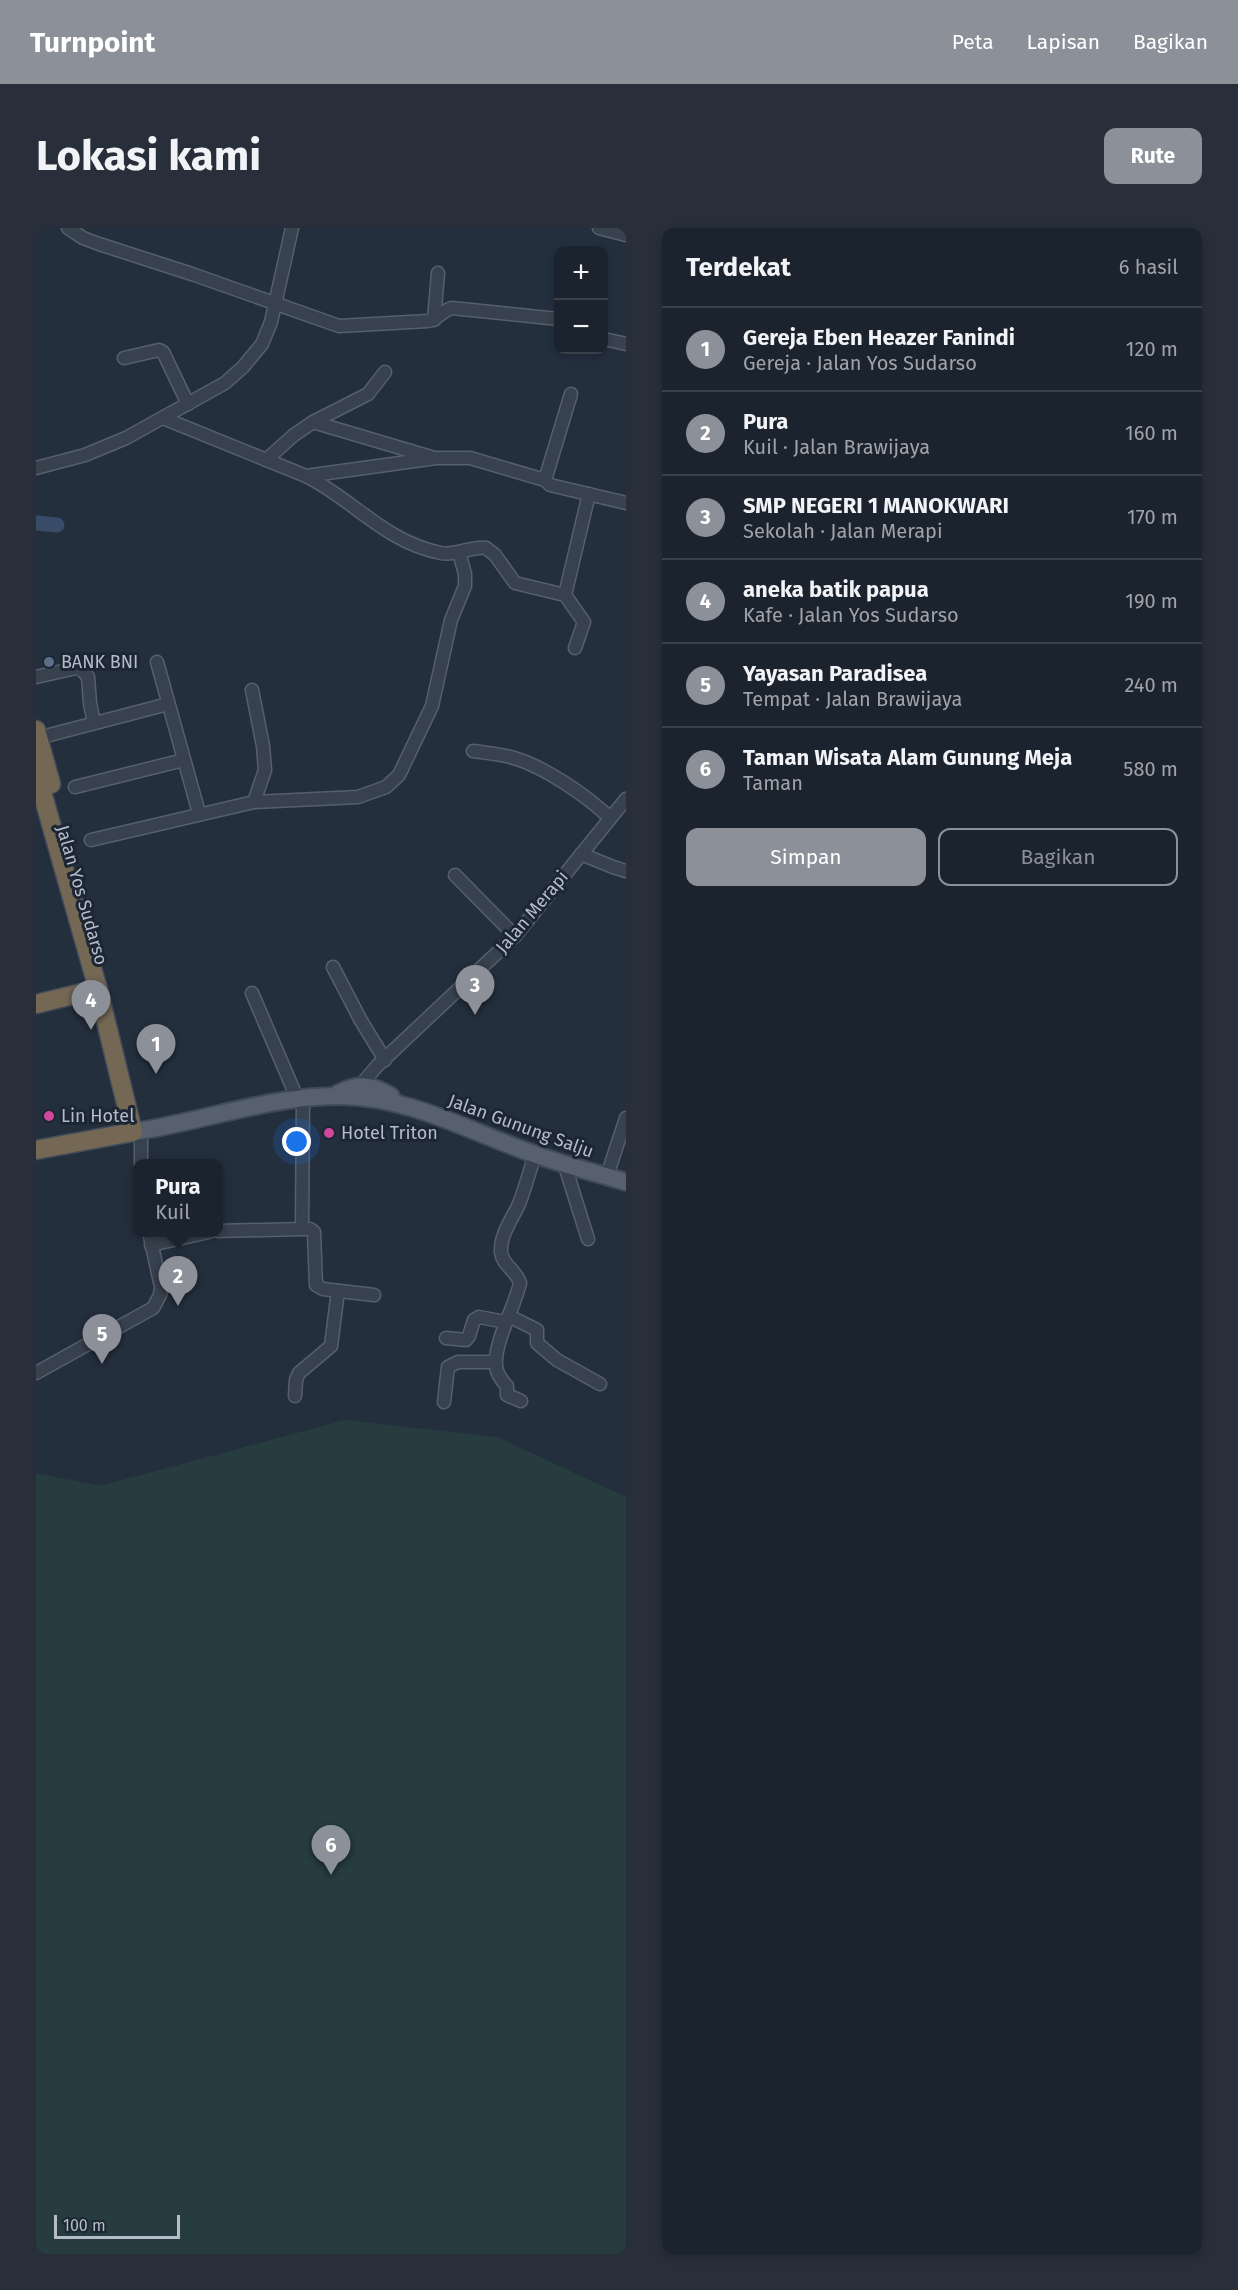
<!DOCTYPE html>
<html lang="id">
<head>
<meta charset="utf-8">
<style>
	body { margin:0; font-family:"Fira Sans",sans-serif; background:#282f3a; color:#f1f3f6 }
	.controls { position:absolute; right:18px; top:18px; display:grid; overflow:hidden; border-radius:12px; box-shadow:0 3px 9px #0003 }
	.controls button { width:54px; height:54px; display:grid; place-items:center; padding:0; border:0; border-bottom:2px solid #39404a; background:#1b232e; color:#f1f3f6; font:30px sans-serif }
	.scale { position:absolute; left:18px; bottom:15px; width:126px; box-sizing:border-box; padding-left:6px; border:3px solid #b4bcc9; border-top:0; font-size:16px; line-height:21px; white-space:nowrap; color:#b4bcc9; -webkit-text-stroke:4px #1d2633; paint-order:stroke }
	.you { position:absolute; left:261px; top:914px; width:21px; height:21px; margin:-15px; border:4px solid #fff; border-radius:50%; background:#1a73e8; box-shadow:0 0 0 9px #1a73e833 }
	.badge { display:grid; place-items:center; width:39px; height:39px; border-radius:50%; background:#8c9099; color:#fff; font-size:20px; font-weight:700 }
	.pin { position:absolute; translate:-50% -50px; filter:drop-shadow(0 2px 3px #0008) }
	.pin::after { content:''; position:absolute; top:32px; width:21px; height:18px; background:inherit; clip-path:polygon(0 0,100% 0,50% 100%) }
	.popup { position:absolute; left:97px; top:931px; width:90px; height:78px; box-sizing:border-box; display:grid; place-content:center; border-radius:12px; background:#1b232e; filter:drop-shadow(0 2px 4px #0005); font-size:20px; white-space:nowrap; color:#a0a4aa }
	.popup b { font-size:22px; color:#f1f3f6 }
	.popup::after { content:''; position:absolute; left:50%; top:100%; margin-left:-12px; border:12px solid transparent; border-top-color:#1b232e }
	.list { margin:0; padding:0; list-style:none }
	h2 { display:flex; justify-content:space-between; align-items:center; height:78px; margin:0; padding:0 24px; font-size:26px }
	h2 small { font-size:20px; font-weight:400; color:#a0a4aa }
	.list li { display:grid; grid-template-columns:39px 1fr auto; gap:18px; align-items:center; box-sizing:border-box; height:84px; padding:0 24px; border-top:2px solid #39404a }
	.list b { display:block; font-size:22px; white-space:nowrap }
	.list p { margin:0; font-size:20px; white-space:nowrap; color:#a0a4aa }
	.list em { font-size:20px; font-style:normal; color:#a0a4aa }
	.actions { display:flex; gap:12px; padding:18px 24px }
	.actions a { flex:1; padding:14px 0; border:2px solid #8c9099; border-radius:12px; text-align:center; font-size:21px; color:#8c9099 }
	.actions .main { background:#8c9099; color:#fff }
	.map { position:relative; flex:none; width:590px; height:2026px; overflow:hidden; border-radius:12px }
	header { display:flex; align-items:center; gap:36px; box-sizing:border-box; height:84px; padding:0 30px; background:#8c9099; color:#fff }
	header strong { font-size:28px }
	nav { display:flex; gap:33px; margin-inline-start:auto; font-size:21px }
	.intro { display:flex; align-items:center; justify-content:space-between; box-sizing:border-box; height:144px; padding:0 36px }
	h1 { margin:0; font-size:42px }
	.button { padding:15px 27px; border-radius:12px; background:#8c9099; color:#fff; font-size:21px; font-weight:700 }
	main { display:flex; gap:36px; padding:0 36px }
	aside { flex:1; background:#1b232e; border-radius:12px; box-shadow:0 3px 9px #0003 }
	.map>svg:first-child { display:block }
</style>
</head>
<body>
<header>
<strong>Turnpoint</strong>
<nav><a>Peta</a><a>Lapisan</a><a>Bagikan</a></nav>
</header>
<div class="intro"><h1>Lokasi kami</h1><a class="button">Rute</a></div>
<main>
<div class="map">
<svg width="590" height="2026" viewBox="0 0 590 2026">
	<rect width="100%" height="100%" fill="#242f3e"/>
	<path fill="#263c3f" d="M309 1192 461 1209 590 1269V2026H0V1245L64 1258Z"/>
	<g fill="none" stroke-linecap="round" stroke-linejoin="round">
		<path stroke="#394c67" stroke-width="15" d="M0 295 21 297"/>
		<g stroke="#565f6c" stroke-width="15">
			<g id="minor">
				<path d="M32 0 47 10 63 16 156 46 303 98 392 93C402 91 406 83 416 80L522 91"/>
				<path d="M563 0 590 7"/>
				<path d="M398 92 402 45"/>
				<path d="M568 111 590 116"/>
				<path d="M88 130 123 122 127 124 152 176"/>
				<path d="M127 190 270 248C318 272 349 314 405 325 420 328 435 318 450 320L459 327 479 355 529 367"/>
				<path d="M277 194 395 229"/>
				<path d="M230 232 258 207 277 194 332 166 349 144"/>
				<path d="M0 240 49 227 90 210 189 155 207 139 226 116 235 94 256 0"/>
				<path d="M270 248 400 230H434L509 252 514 257 590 275"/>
				<path d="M509 252 535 166"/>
				<path d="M539 420 548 394 529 367 553 266"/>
				<path d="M121 434 163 585"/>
				<path d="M0 449 40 440 46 442 52 449 54 475 58 495"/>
				<path d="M216 462 227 518 229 542 218 574"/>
				<path d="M2 510 132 476"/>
				<path d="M437 523C451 525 465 526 478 530 509 539 551 568 574 590"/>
				<path d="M39 559 148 532"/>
				<path d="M55 612 218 574 322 569 350 559 363 547 396 478 415 392 429 358V346L423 324"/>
				<path d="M545 626 577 639 590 643"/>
				<path d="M419 647 479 708"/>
				<path d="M297 739 324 791 349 832"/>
				<path d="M216 765 261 870"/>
				<path d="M323 864 330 851 341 838 479 708 590 571"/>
				<path d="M267 870 266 1001H274L278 1004 280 1057 287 1061 338 1067"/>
				<path d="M528 935 552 1011"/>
				<path d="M105 936V903"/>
				<path d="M571 948 590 890"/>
				<path d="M182 1003 266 1001"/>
				<path d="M115 1017 173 1004"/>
				<path d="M473 1088 501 1102V1115L521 1132 564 1156"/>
				<path d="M410 1110 430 1112 433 1108 438 1092 443 1089 470 1094"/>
				<path d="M0 1145 117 1080 124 1067 125 1059 113 1004"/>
				<path d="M259 1168 260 1152 263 1145 295 1118 302 1063"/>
				<path d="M485 1173 471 1167V1158C464 1151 459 1142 460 1133 460 1111 479 1078 484 1055 481 1043 466 1037 465 1024 464 1007 476 991 483 976 489 960 494 943 499 926"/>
				<path d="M408 1174 412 1139 422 1134H459"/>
			</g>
		</g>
		<g stroke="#414a57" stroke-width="20">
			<g id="major">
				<path d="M301 866C322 855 335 856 355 868"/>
				<path d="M97 904C165 894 233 868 303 868 373 868 434 904 498 926 528 937 560 945 590 954"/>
			</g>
		</g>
		<g stroke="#434c59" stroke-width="21">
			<g id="highway">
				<path d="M0 502 15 556"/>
				<path d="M0 543 62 761 97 904 0 922"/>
				<path d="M0 776 62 761"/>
			</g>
		</g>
		<use href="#minor" stroke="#38414e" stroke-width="12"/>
		<use href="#major" stroke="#56606e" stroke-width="16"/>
		<use href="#highway" stroke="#746855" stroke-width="18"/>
	</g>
	<circle fill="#5c6f8a" stroke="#1d2633" stroke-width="2" cx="13" cy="434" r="6"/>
	<g fill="#d1479c" stroke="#1d2633" stroke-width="2">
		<circle cx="13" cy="888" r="6"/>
		<circle cx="293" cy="905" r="6"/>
	</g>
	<g text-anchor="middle" stroke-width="6" stroke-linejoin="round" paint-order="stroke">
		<g font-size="18" fill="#b4bcc9" stroke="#1d2633" text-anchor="start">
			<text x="25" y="440">BANK BNI</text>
			<text x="25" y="894">Lin Hotel</text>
			<text x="305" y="911">Hotel Triton</text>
		</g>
		<g font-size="18" fill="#b4bcc9" stroke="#1d2633">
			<text transform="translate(46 667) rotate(74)" y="6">Jalan Yos Sudarso</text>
			<text transform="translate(496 684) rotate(-50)" y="6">Jalan Merapi</text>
			<text transform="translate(485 898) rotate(20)" y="6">Jalan Gunung Salju</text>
		</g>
	</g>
</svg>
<div class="controls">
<button>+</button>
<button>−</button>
</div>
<div class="scale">100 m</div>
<div class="you"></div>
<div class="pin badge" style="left:120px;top:846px">1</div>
<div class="pin badge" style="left:142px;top:1078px">2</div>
<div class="popup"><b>Pura</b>Kuil</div>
<div class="pin badge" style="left:439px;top:787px">3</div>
<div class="pin badge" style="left:55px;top:802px">4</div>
<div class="pin badge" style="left:66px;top:1136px">5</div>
<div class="pin badge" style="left:295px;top:1647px">6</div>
</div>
<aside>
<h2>Terdekat<small>6 hasil</small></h2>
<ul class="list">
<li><span class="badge">1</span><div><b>Gereja Eben Heazer Fanindi</b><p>Gereja · Jalan Yos Sudarso</p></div><em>120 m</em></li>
<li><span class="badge">2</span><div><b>Pura</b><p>Kuil · Jalan Brawijaya</p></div><em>160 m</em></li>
<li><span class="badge">3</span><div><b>SMP NEGERI 1 MANOKWARI</b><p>Sekolah · Jalan Merapi</p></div><em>170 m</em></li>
<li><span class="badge">4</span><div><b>aneka batik papua</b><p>Kafe · Jalan Yos Sudarso</p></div><em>190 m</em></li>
<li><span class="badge">5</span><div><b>Yayasan Paradisea</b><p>Tempat · Jalan Brawijaya</p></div><em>240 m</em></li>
<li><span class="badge">6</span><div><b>Taman Wisata Alam Gunung Meja</b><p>Taman</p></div><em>580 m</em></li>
</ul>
<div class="actions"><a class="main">Simpan</a><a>Bagikan</a></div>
</aside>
</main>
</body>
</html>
